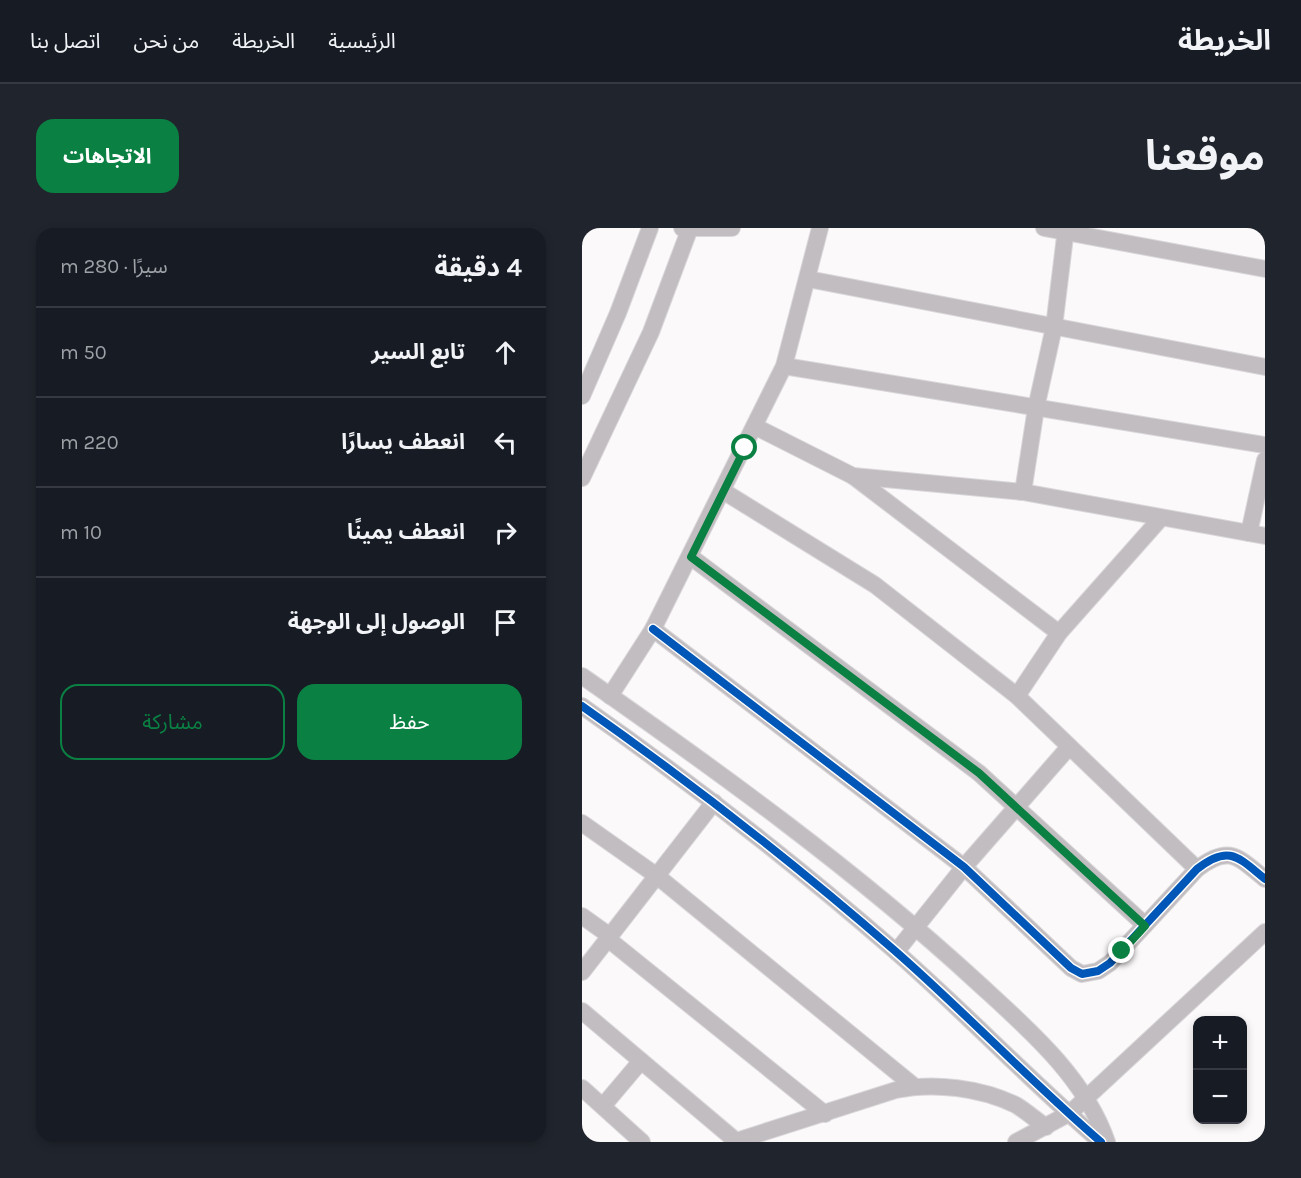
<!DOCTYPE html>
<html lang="ar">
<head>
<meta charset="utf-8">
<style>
	body { margin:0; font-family:Karla,"Noto Sans Arabic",sans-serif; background:#20242c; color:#f1f3f6; direction:rtl }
	.controls { position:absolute; right:18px; bottom:18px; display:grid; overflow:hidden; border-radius:12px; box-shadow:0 3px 9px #0003 }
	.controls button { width:54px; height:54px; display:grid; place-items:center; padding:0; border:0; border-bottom:2px solid #363941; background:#171b24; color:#f1f3f6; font:30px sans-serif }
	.stop { position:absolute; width:18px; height:18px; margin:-14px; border:4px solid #0b8043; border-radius:50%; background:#fff }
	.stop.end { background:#0b8043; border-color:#fff; box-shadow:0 2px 6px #0008 }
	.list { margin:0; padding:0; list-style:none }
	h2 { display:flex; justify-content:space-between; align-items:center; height:78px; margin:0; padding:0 24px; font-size:26px }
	h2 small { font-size:20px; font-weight:400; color:#9ea1a6 }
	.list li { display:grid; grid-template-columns:39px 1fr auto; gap:18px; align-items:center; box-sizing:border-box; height:90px; padding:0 24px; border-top:2px solid #363941 }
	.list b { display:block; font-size:22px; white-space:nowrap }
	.list em { font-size:20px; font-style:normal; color:#9ea1a6 }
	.actions { display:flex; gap:12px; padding:18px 24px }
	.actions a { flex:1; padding:14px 0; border:2px solid #0b8043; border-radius:18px; text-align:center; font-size:21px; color:#0b8043 }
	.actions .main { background:#0b8043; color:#fff }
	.icon { flex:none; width:33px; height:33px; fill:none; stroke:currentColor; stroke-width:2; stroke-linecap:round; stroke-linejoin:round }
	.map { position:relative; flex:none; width:683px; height:914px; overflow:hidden; direction:ltr; border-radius:18px }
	header { display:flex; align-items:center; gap:36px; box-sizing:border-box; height:84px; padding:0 30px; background:#171b24; border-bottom:2px solid #363941 }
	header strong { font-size:28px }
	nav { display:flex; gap:33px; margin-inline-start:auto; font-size:21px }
	.intro { display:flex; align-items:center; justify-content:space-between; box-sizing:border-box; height:144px; padding:0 36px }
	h1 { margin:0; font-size:42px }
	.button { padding:15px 27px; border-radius:18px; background:#0b8043; color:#fff; font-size:21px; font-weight:700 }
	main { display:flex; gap:36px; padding:0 36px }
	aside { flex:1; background:#171b24; border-radius:18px; box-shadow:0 3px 9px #0003 }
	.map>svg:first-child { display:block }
</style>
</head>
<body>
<header>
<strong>الخريطة</strong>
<nav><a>الرئيسية</a><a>الخريطة</a><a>من نحن</a><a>اتصل بنا</a></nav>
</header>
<div class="intro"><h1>موقعنا</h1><a class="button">الاتجاهات</a></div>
<main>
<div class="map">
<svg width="683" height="914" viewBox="0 0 683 914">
	<rect width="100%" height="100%" fill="#fcf9fb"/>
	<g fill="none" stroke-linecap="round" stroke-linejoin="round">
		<g stroke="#d9d7d9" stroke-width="18">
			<g id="minor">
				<path d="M100 0H150"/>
				<path d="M462 0 683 41"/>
				<path d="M226 51 683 139"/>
				<path d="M202 138 683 217"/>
				<path d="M0 168 36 85 68 0"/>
				<path d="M174 199 271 248 441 264 683 308"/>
				<path d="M271 248 477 405"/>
				<path d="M0 250 69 104 108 0"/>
				<path d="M141 263 293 357 435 468 615 641"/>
				<path d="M441 264 454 180 472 99 484 0"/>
				<path d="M667 305 683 232"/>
				<path d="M109 329 397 545 563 697"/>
				<path d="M71 401 382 639 489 740 500 746 516 743 528 735 615 641C647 616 656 629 683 651"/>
				<path d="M0 448C136 543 272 641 395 754 444 799 503 849 525 914"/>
				<path d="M28 468 71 401 202 138 238 0"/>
				<path d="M435 468 477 405 579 290"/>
				<path d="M0 478C108 554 212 635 312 722 383 784 448 853 519 914"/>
				<path d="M0 595 75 648 333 859"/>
				<path d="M0 688 28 708"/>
				<path d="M26 711 243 886"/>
				<path d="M314 724 382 639 487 519"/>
				<path d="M0 744 132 574"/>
				<path d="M0 783 154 913"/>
				<path d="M0 860 60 914"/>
				<path d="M21 878 59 833"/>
				<path d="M151 914 314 862C352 854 399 860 434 877 444 883 454 892 464 899"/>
				<path d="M434 914 488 885 683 704"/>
			</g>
		</g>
		<use href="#minor" stroke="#c2bdc0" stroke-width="16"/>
		<g stroke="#fff" stroke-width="11">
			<g id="cycleway">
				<path d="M71 401 382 639 489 740 500 746 516 743 528 735 615 641C647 616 656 629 683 651"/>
				<path d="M0 478C108 554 212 635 312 722 383 784 448 853 519 914"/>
			</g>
		</g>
		<use href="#cycleway" stroke="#0057b8" stroke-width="8"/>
	</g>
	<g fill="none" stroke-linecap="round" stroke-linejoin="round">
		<path stroke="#0b8043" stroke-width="8" d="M163 220 109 329 397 545 563 698 540 723"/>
	</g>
</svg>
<div class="controls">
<button>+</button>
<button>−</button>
</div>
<div class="stop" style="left:163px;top:220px"></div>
<div class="stop end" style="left:540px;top:723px"></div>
</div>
<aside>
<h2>4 دقيقة<small>سيرًا · 280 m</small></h2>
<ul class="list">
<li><svg class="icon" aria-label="ahead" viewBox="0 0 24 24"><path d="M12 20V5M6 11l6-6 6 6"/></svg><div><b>تابع السير</b></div><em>50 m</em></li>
<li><svg class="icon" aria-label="left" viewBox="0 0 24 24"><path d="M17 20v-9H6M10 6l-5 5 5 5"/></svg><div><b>انعطف يسارًا</b></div><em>220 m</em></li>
<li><svg class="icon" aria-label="right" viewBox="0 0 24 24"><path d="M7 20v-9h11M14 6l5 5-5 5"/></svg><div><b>انعطف يمينًا</b></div><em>10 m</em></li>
<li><svg class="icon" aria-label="arrive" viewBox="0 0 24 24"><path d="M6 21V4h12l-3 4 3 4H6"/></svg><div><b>الوصول إلى الوجهة</b></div></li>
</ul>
<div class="actions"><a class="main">حفظ</a><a>مشاركة</a></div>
</aside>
</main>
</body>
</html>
